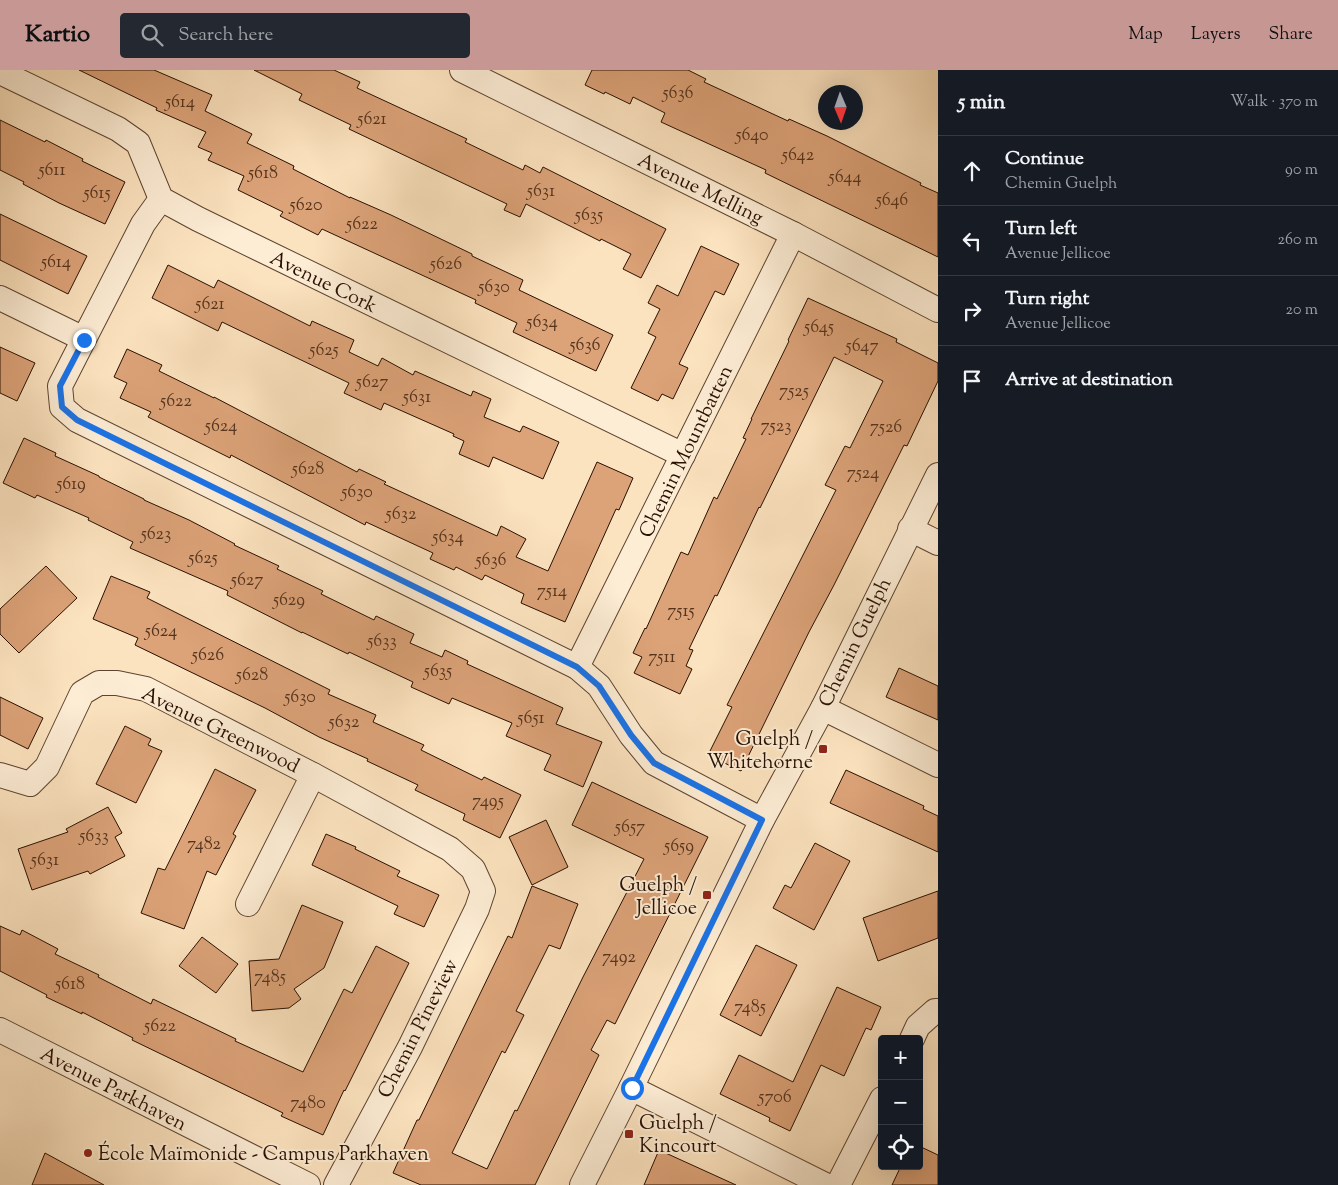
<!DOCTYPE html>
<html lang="en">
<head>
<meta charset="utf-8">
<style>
	body { margin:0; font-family:"Sorts Mill Goudy",serif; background:#242831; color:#f1f3f6 }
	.controls { position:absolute; right:15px; bottom:15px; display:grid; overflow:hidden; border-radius:5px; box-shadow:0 5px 20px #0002 }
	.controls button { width:45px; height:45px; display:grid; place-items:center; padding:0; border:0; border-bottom:1px solid #363941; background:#171b24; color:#f1f3f6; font:25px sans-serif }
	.compass { position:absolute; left:818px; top:15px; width:45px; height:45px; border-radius:50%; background:#171b24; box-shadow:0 5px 20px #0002; rotate:178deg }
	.stop { position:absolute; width:15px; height:15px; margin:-11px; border:4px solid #1a73e8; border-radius:50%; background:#fff }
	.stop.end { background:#1a73e8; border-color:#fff; box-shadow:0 1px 5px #0008 }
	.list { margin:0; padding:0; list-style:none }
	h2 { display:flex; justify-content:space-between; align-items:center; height:65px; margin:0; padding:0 20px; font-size:21px }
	h2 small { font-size:16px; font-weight:400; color:#9ea1a6 }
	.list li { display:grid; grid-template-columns:32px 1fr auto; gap:15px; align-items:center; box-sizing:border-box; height:70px; padding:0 20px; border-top:1px solid #363941 }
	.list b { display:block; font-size:19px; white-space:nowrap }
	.list p { margin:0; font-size:16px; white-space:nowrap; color:#9ea1a6 }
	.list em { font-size:16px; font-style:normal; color:#9ea1a6 }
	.icon { flex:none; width:28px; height:28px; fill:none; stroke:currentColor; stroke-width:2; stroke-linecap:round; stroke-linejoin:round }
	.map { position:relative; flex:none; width:938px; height:1115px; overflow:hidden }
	header { display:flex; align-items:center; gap:30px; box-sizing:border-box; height:70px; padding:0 25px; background:#c59692; color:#111 }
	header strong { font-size:24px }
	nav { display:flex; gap:28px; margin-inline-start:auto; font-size:18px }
	.search { width:350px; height:45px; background:#242831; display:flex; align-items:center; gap:12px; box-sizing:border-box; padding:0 18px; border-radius:5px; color:#9ea1a6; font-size:19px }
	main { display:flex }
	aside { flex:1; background:#171b24 }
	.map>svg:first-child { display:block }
</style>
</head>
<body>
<header>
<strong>Kartio</strong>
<div class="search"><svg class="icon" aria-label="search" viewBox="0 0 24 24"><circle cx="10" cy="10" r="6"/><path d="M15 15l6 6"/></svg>Search here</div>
<nav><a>Map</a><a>Layers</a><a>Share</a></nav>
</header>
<main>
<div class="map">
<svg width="938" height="1115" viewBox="0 0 938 1115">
	<rect width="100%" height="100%" fill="#fce3bf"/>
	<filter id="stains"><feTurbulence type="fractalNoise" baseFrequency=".004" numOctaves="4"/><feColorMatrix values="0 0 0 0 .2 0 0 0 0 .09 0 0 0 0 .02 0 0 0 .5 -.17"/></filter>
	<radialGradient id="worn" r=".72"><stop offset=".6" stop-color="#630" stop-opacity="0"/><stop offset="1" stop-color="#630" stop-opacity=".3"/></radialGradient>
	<g fill="#dca278" stroke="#280f00">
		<path d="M79 0H154L212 25 205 41 252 64 247 73 294 96 293 99 350 128V127L391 145 472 184V186L523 210 519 220 613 265 596 301 513 262 517 253 475 233 476 230 322 159 318 165 280 146 283 142 238 120 244 106 208 90 212 83 198 77 206 62 156 40 157 38Z"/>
		<path d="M254 0H334L360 12 357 18 467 69 465 72 523 100 525 95 540 103 543 97 666 159 641 208 623 199 631 184 601 169 600 171 526 134 520 147 504 140 507 134 349 59 351 55 299 30 302 24Z"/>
		<path d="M592 0H688L706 9 704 12 788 51 789 49 827 66 921 113 920 115 938 123V187L765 103 766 100 661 52 665 43 633 27 630 34 605 22 604 24 585 15Z"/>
		<path d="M0 50 45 72 46 70 83 89 82 91 125 112 105 154 59 133 23 114 24 112 0 100Z"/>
		<path d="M0 144 87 186 68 224 0 190Z"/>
		<path d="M701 176 739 194 724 225 715 221 679 294 688 298 673 329 662 324 658 331 631 318 656 267 648 263 660 239 648 233 657 215 678 226Z"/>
		<path d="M168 195 214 218 218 210 310 256 312 251 354 270 349 282 378 296 382 288 413 305 415 301 471 326 473 321 491 329 484 347 520 362 523 356 559 372 543 409 493 387 489 397 459 384 464 371 453 366 454 364 384 333 381 340 344 323 349 313 222 252 218 261 152 228Z"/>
		<path d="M808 228 897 269 896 272 938 293V311L907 376 904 375 834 515 809 562 741 701 708 685 732 637 727 635 836 420 825 415 845 376 850 378 883 311 834 287 760 438 759 437 717 526 715 525 689 579 693 580 686 596 692 599 680 624 634 603 642 587 633 583 645 558 646 559 681 482 688 485 714 427 717 429 746 369 743 368 752 349H751L789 271 788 270Z"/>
		<path d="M0 277 35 293 17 331 0 323Z"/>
		<path d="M127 279 162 295 159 301 214 328V327L357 402 359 399 386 412 384 414 497 466 501 456 526 469 516 487 548 501 597 392 633 408 619 440 616 439 565 552 521 533 524 524 485 505 482 510 456 497 454 500 430 489 433 483 366 452 365 455 231 385 230 388 148 347 151 342 120 328 127 313 114 307Z"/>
		<path d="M24 368 56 383 55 386 99 406V407L144 429V430L189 450 235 474 234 475 279 496 277 499 323 521 321 524 374 550 376 546 414 564 410 573 442 587 445 580 468 591 467 594 563 638 556 654 602 672 583 717 544 700 551 685 506 666 512 653 452 628 449 634 411 617 413 612 349 582 348 584 302 562V563L227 525 228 521 130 478 133 472 88 450 89 448 37 425 35 428 3 413Z"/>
		<path d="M46 496 77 528 19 583 0 564V539Z"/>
		<path d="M111 506 150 522 147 528 330 620 328 624 376 645 373 652 424 675 421 680 482 710 484 707 521 725 500 768 463 750 465 744 415 720 418 715 367 691 368 689 319 667 265 638 135 575 138 568 93 549Z"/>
		<path d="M899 598 938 616V650L886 627Z"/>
		<path d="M0 627 43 648 28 679 0 665Z"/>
		<path d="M125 656 151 669 148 675 162 681 136 733 96 714Z"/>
		<path d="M215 699 256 720 233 764 236 766 216 805 207 801 184 859 141 843 158 798 165 800Z"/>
		<path d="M846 700 924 736 923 739 938 746V782L830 733Z"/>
		<path d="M592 712 708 767 615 954 607 950 591 980 599 985 535 1115H421L393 1103 417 1050H419L508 866 512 868 532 816 578 834 560 879 549 875 516 941 524 945 505 983 502 981 452 1083 487 1099 515 1040 517 1041 583 907 644 789 572 755Z"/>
		<path d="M108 737 122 763 115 767 125 786 90 804 88 801 32 820 18 779 68 762 66 759Z"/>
		<path d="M546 750 568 797 532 815 509 767Z"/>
		<path d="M326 764 356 777 355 779 400 801 397 806 439 825 424 857 394 844 398 836 312 795Z"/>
		<path d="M815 773 850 791 814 860 773 838 785 815 791 818Z"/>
		<path d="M938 821V868L878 891 863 848Z"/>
		<path d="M302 835 343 852 324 898 294 919 301 929 289 938 252 941 249 891 279 889Z"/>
		<path d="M0 856 20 865 22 860 58 879 55 884 99 905 98 907 151 934 153 929 236 969 235 971 303 1002 344 919 352 923 376 876 409 893 345 1021 344 1020 323 1065 281 1046 283 1043 132 970 133 968 82 942V944L46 927 47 925 0 901Z"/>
		<path d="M202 867 238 894 216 923 179 896Z"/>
		<path d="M756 875 797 895 761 966 720 945Z"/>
		<path d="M837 917 881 937 871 960 866 958 844 1006 821 995 790 1061 769 1051 770 1048 720 1024 739 985 793 1012Z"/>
		<path d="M919 1076 938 1085V1115H892L901 1096H919Z"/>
		<path d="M659 1080 736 1115H644Z"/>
		<path d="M45 1083 104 1115H32Z"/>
	</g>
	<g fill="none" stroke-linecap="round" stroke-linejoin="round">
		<g stroke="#5d4430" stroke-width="26">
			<g id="minor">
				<path d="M462 0 793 164 938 240"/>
				<path d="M0 2 118 59 138 73 161 129 198 149 683 385"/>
				<path d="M0 228 84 269 60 316 62 337 77 350 577 597 599 616 631 665 654 693 762 750"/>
				<path d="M84 269 143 154 161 129"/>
				<path d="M910 459 938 473"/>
				<path d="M577 597 793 164"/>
				<path d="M823 638 938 695"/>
				<path d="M0 705 30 714 47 697 82 623 99 613H117L146 619 313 705 450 779 473 799 483 821 477 839 410 977 336 1115"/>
				<path d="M248 834 313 705"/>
				<path d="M0 960 308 1115"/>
				<path d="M912 969 918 956 935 941H938"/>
				<path d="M631 1018 825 1115"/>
				<path d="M582 1115 631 1018 762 750 823 638 938 405"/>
				<path d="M838 1115 882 1029"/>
			</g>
		</g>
		<use href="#minor" stroke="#fdedd5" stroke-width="24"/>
	</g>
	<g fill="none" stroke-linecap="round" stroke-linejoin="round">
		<path stroke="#1a73e8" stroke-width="6" d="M84 270 60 316 62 337 77 350 577 597 599 616 631 665 654 693 762 750 632 1018"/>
	</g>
	<g fill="#8f2418" stroke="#fdedd5" stroke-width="2">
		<rect x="818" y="674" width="10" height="10" rx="2.5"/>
		<rect x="702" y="820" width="10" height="10" rx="2.5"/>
		<rect x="624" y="1059" width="10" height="10" rx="2.5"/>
		<circle cx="88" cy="1083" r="5"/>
	</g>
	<g text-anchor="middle" stroke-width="4" stroke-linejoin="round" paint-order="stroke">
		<g font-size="18" fill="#55341e">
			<text x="678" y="28">5636</text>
			<text x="180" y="37">5614</text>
			<text x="372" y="54">5621</text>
			<text x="752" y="70">5640</text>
			<text x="798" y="90">5642</text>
			<text x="52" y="105">5611</text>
			<text x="263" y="108">5618</text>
			<text x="845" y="112">5644</text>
			<text x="541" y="126">5631</text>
			<text x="97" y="128">5615</text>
			<text x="892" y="135">5646</text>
			<text x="306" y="140">5620</text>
			<text x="589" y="150">5635</text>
			<text x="362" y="159">5622</text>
			<text x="56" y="197">5614</text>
			<text x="446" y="199">5626</text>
			<text x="494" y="222">5630</text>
			<text x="210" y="239">5621</text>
			<text x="542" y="257">5634</text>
			<text x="819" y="262">5645</text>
			<text x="585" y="280">5636</text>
			<text x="862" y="281">5647</text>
			<text x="324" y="285">5625</text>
			<text x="372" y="317">5627</text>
			<text x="794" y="326">7525</text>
			<text x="417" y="332">5631</text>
			<text x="176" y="336">5622</text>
			<text x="221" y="361">5624</text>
			<text x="776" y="361">7523</text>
			<text x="886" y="362">7526</text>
			<text x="308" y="404">5628</text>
			<text x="863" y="408">7524</text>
			<text x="71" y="419">5619</text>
			<text x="357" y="427">5630</text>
			<text x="401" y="449">5632</text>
			<text x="156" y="469">5623</text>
			<text x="448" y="472">5634</text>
			<text x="203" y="493">5625</text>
			<text x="491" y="495">5636</text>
			<text x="247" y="515">5627</text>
			<text x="552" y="526">7514</text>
			<text x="289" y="535">5629</text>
			<text x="681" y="546">7515</text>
			<text x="161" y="566">5624</text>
			<text x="382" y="576">5633</text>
			<text x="208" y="590">5626</text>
			<text x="662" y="592">7511</text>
			<text x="438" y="606">5635</text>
			<text x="252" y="610">5628</text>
			<text x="300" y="632">5630</text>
			<text x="531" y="653">5651</text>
			<text x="344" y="657">5632</text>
			<text x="488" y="736">7495</text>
			<text x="630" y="762">5657</text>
			<text x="94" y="771">5633</text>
			<text x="204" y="779">7482</text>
			<text x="679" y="781">5659</text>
			<text x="45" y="795">5631</text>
			<text x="619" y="892">7492</text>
			<text x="270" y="912">7485</text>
			<text x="70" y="919">5618</text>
			<text x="750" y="942">7485</text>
			<text x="160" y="961">5622</text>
			<text x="775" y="1032">5706</text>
			<text x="308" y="1038">7480</text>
		</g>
		<g font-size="20" fill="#280f00" stroke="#fdedd5">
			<text transform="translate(701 118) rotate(26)" y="7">Avenue Melling</text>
			<text transform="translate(324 211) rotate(26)" y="7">Avenue Cork</text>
			<text transform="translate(685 381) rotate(-64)" y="7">Chemin Mountbatten</text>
			<text transform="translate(854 572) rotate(-64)" y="7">Chemin Guelph</text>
			<text transform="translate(221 659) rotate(26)" y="7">Avenue Greenwood</text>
			<text transform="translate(417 958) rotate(-63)" y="7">Chemin Pineview</text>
			<text transform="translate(114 1018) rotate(27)" y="7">Avenue Parkhaven</text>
		</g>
		<g font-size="20" fill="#280f00" stroke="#fdedd5" text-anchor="end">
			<text x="813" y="675">Guelph /<tspan x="813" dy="23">Whitehorne</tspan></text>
			<text x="697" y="821">Guelph /<tspan x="697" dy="23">Jellicoe</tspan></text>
			<text x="639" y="1059" text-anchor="start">Guelph /<tspan x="639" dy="23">Kincourt</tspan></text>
			<text x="98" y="1090" text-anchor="start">École Maïmonide - Campus Parkhaven</text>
		</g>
	</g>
	<rect width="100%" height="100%" filter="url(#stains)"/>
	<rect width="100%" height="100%" fill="url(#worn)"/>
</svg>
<div class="controls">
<button>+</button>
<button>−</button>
<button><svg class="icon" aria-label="locate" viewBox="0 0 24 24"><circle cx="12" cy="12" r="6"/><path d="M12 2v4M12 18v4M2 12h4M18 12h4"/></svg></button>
</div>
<svg class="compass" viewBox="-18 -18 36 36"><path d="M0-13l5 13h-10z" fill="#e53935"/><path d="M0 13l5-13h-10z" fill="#9ea1a6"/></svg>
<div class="stop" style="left:632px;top:1018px"></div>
<div class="stop end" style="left:84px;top:270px"></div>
</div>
<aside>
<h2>5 min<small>Walk · 370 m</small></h2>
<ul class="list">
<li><svg class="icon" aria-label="ahead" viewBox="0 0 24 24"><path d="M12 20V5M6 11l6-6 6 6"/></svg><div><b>Continue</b><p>Chemin Guelph</p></div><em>90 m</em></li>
<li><svg class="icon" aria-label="left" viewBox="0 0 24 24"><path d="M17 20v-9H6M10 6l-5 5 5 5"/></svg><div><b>Turn left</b><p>Avenue Jellicoe</p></div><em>260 m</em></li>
<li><svg class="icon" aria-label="right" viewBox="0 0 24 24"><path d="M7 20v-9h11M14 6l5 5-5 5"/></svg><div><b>Turn right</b><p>Avenue Jellicoe</p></div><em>20 m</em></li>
<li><svg class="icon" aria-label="arrive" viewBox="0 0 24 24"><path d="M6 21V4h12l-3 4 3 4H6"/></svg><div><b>Arrive at destination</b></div></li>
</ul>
</aside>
</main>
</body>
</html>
